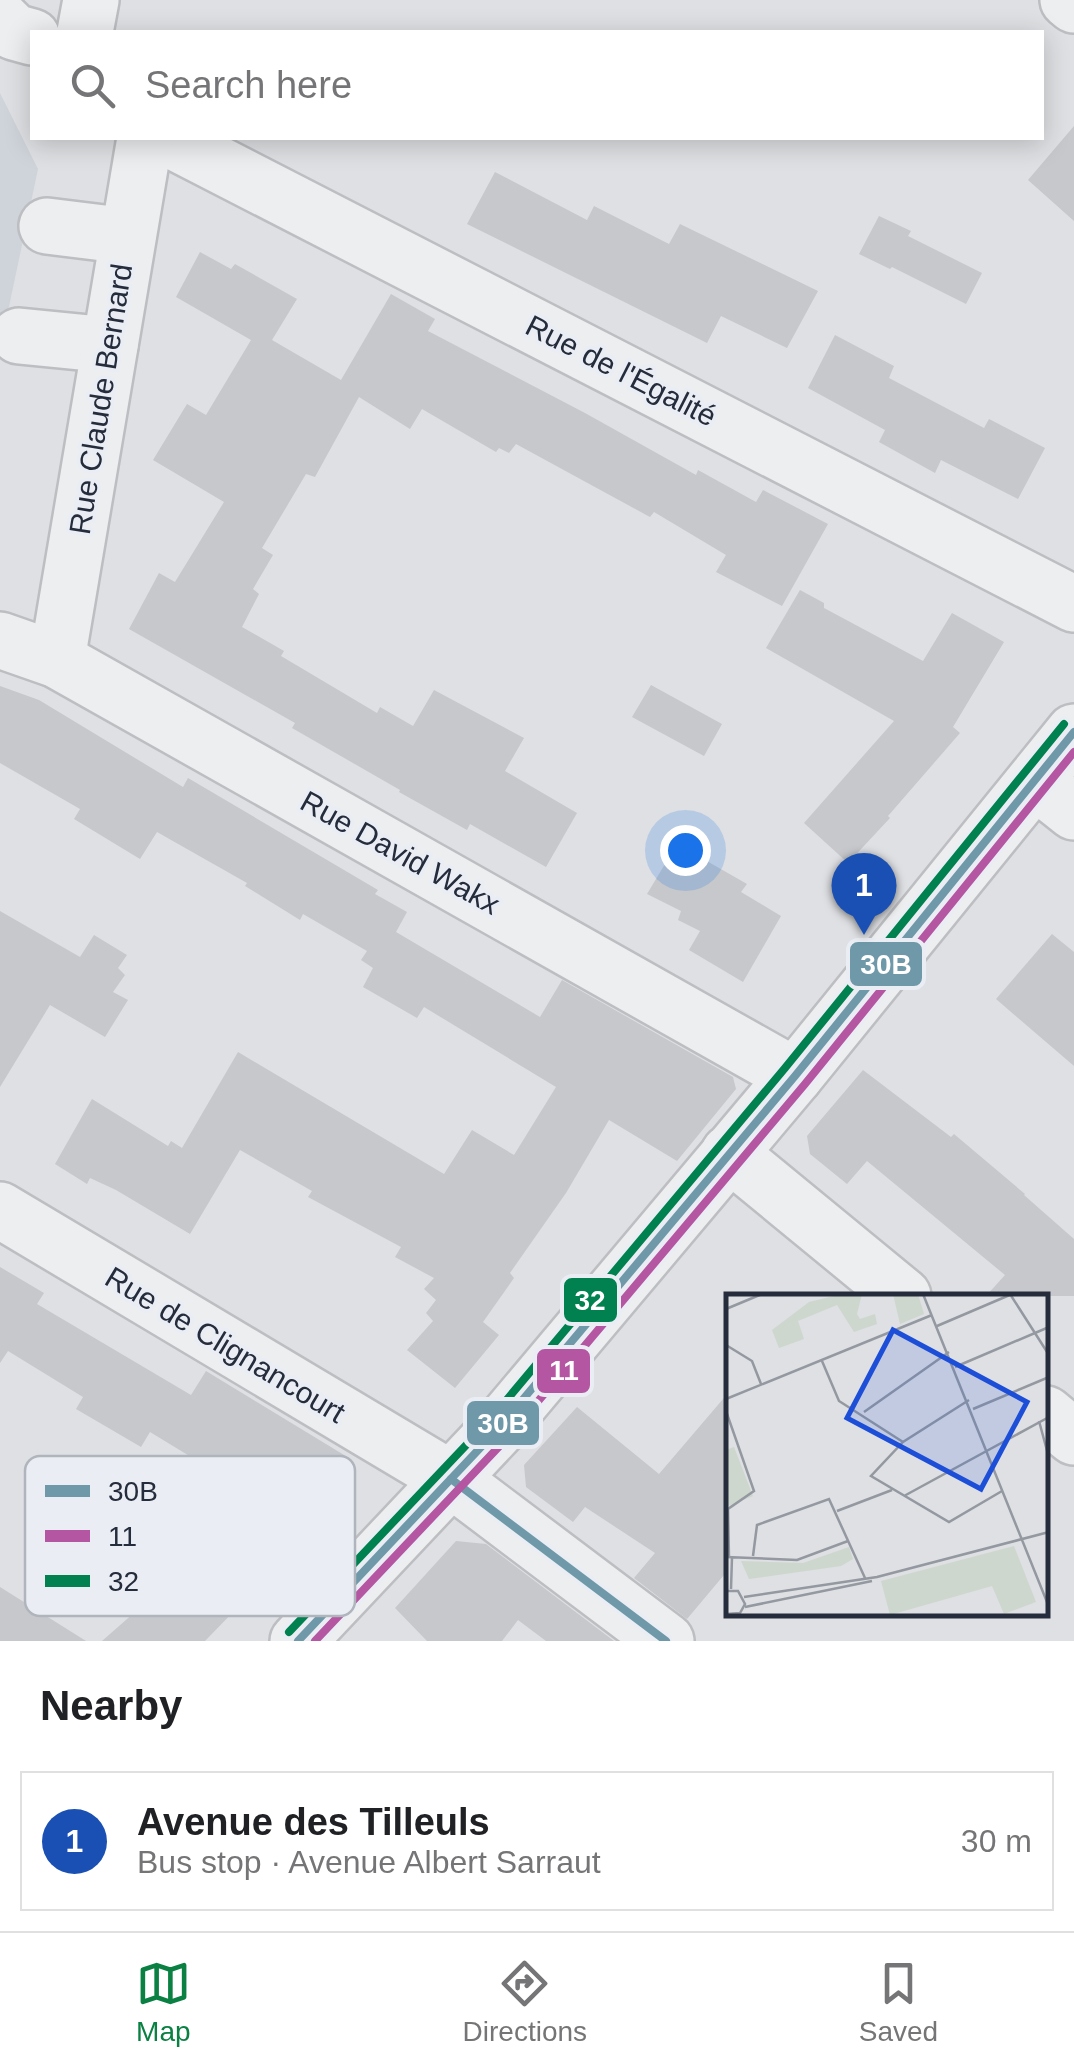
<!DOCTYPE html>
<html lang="en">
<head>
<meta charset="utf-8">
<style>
	body { margin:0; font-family:Arial,sans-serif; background:#f2f2f2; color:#202124 }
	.you { position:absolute; left:685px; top:850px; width:35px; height:35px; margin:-25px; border:8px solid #fff; border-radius:50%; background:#1a73e8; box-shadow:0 0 0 15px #1a73e833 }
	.badge { display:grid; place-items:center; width:65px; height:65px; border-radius:50%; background:#0b8043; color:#fff; font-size:32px; font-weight:700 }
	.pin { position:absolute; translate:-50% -82px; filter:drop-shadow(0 2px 5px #0008) }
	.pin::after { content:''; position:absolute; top:52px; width:35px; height:30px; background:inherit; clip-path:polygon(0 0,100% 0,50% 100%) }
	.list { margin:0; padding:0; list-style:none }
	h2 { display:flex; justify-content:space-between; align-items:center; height:130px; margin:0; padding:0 40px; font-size:42px }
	h2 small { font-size:32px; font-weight:400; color:#757577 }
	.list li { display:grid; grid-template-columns:65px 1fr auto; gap:30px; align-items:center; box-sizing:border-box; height:140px; margin:0 20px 20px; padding:0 20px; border:2px solid #e0e0e0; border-radius:0px }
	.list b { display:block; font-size:38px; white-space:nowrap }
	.list p { margin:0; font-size:32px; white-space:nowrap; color:#757577 }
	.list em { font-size:32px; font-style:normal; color:#757577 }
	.icon { flex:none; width:55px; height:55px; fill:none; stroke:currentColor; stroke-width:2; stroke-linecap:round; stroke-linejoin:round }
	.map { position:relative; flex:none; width:1074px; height:1641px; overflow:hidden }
	.search { position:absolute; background:#fff; box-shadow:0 5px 25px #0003; left:30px; right:30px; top:30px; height:110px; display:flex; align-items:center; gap:25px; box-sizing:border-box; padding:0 35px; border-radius:0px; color:#757577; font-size:38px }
	.sheet { height:290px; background:#fff }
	nav { display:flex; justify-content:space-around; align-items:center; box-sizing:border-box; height:140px; border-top:2px solid #e0e0e0; background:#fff; font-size:28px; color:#757577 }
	nav a { display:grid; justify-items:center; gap:5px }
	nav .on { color:#0b8043 }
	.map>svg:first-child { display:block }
</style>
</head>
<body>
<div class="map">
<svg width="1074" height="1641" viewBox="0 0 1074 1641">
	<rect width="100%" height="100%" fill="#dee0e3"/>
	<path fill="#cfd3da" d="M0 93 38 169 0 349Z"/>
	<g fill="#c6c8cb">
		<path d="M1074 126V221L1028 180Z"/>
		<path d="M495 172 587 220 594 206 669 244 680 224 818 291 787 348 721 316 707 343 467 224Z"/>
		<path d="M879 216 911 231 908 236 982 273 966 304 892 267 890 269 859 254Z"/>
		<path d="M200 252 231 269 235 264 297 299 272 340 341 380 391 294 435 319 428 331 585 413 696 475 698 470 756 502 763 490 828 524 782 606 716 572 726 555 654 512 650 517 516 444 509 453 499 448 496 452 422 409 410 429 359 397 315 477 306 474 262 548 273 555 253 589 259 594 242 627 284 651 281 656 377 713 380 707 413 726 434 690 524 738 505 771 577 813 546 867 470 824 467 830 399 792 400 790 292 728 295 723 129 629 159 573 175 582 224 502 153 460 187 404 206 415 251 340 176 297Z"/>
		<path d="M835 335 894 366 889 378 984 428 989 419 1045 448 1018 499 941 460 935 473 879 442 885 430 808 388Z"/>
		<path d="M800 590 824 603V608L923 661 952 613 1004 642 953 727 960 733 888 816 890 818 848 863 804 823 894 721 766 648Z"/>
		<path d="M651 685 722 724 704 756 632 717Z"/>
		<path d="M0 686 39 700 183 787 188 778 378 890 375 894 407 912 396 932 540 1017 562 980 733 1077 736 1089 677 1161 609 1120 566 1193 510 1273 514 1278 483 1322 499 1335 455 1388 407 1350 433 1321 426 1313 436 1300 424 1289 434 1278 395 1257 401 1247 308 1197 312 1191 240 1150 190 1234 116 1190 90 1178 87 1184 55 1164 92 1099 168 1146 171 1141 182 1148 238 1052 444 1174 472 1130 514 1155 556 1087 424 1007 417 1018 363 987 373 968 361 960 367 951 303 914 300 920 245 886 247 883 157 832 140 859 74 819 80 809 0 763Z"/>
		<path d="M677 844 747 884 741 892 781 916 743 982 689 950 700 931 678 920 681 911 647 894Z"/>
		<path d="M0 911 80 957 94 935 127 955 118 968 125 975 113 992 128 1000 105 1037 50 1005 0 1087Z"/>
		<path d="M1052 934 1074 952V1066L996 999Z"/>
		<path d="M863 1070 951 1137 954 1134 1025 1194 1024 1195 1074 1239V1296H986L1005 1275 867 1161 847 1184 810 1154 807 1136Z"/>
		<path d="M0 1267 44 1293 37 1304 191 1395 206 1371 349 1458V1493L205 1641H102L176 1576 164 1568 242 1488 150 1432 141 1447 76 1409 83 1397 8 1351 0 1363Z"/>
		<path d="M729 1392V1569L687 1619 634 1578 655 1553 585 1507 573 1522 526 1487 524 1465 577 1407 659 1474Z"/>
		<path d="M456 1541 486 1544 614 1641H546L518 1620 502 1641H427L395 1608Z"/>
		<path d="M0 1587 86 1641H0Z"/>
	</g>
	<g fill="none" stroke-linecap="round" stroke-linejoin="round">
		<g stroke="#bcbec1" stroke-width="60">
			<g id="minor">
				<path d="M1068 0 1074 5"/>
				<path d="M0 18 14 32 32 37"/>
				<path d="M85 32 91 0"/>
				<path d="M167 138 1074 604"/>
				<path d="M47 226 128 236"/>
				<path d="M19 336 110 345"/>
				<path d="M0 640 57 660 795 1076"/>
				<path d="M57 660 145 138"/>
				<path d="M1035 781 1074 812"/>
				<path d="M729 1153 903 1296"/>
				<path d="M0 1210 451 1479 666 1641"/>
				<path d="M1046 1414 1074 1437"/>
				<path d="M298 1641 498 1429 795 1076 1074 732"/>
			</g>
		</g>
		<use href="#minor" stroke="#edeef0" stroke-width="55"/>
		<g stroke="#eaeef4" stroke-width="15">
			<g id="bus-1">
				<path d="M451 1479 666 1641"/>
				<path d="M298 1641 498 1429 795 1076 1074 732"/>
			</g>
		</g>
		<g stroke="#eaeef4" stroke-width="15">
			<path id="bus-2" d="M315 1641 508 1437 805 1084 1074 752"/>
		</g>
		<g stroke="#eaeef4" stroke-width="15">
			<path id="bus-3" d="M289 1632 489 1421 785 1068 1064 724"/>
		</g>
		<use href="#bus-1" stroke="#6f99a8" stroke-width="8"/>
		<use href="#bus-2" stroke="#b456a1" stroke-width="8"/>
		<use href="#bus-3" stroke="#00814f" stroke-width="8"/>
	</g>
	<g text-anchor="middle" stroke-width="8" stroke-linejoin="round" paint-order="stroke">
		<g font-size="30" fill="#252c3c" stroke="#eaeef4">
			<text transform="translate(621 371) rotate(27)" y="10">Rue de l'Égalité</text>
			<text transform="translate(101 399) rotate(-81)" y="10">Rue Claude Bernard</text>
			<text transform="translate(400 853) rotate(29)" y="10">Rue David Wakx</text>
			<text transform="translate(225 1345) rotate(31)" y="10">Rue de Clignancourt</text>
		</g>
	</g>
	<g transform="translate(726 1294)">
		<rect width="322" height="322" fill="#dee0e3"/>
		<path d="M116 0H136L131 20 134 25 149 20 151 30 128 38 111 11 72 27 78 45 53 54 46 36 83 8ZM167 0H192L198 20 174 30ZM8 153 27 202 0 213V156ZM288 252 310 308 278 320 266 292 164 321 155 287ZM123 253 127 265 115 272 23 285 15 267 77 269Z" fill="#ced7ce"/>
		<path fill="none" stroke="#9498a0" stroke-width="2.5" d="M197 0 323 313M284 0 323 61M0 15 36 0M211 32 286 0M0 51 26 67 35 90M96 67 113 107 177 148M229 73 323 33M0 105 206 21M243 106 177 148 145 182 223 228 276 197M247 115 323 83M0 117 28 197 2 215 3 263M138 118 223 58M313 127 323 164M178 202 323 123M111 217 166 196M27 262 31 231 103 205 139 284M0 263 71 266 122 247M5 295 6 263M0 297H12L19 310 14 319 0 320M18 303 151 283 323 238M19 313 146 287"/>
		<path fill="#1d4ed8" fill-opacity="0.15" stroke="#1d4ed8" stroke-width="5" d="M167 36 301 108 255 195 121 124Z"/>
		<rect width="322" height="322" fill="none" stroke="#252c3c" stroke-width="5"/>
	</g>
	<rect x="25" y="1456" width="330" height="160" rx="15" fill="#eaeef4" stroke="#afb4bd" stroke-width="2.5"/>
	<rect x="45" y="1485" width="45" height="12" fill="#6f99a8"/>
	<rect x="45" y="1530" width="45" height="12" fill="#b456a1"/>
	<rect x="45" y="1575" width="45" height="12" fill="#00814f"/>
	<g font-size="28" fill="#252c3c">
		<text x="108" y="1501">30B</text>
		<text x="108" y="1546">11</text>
		<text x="108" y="1591">32</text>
	</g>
	<g stroke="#eaeef4" stroke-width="4">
		<rect x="848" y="940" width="76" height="48" rx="10" fill="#6f99a8"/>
		<rect x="562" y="1276" width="57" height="48" rx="10" fill="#00814f"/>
		<rect x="535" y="1347" width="57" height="48" rx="10" fill="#b456a1"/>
		<rect x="465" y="1399" width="76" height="48" rx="10" fill="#6f99a8"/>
	</g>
	<g font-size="28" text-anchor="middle" font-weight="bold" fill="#fff">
		<text x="886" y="974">30B</text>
		<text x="590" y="1310">32</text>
		<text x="564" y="1380">11</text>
		<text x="503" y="1433">30B</text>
	</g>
</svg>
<div class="you"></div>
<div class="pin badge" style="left:864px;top:935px;background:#1a4fb4">1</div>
<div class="search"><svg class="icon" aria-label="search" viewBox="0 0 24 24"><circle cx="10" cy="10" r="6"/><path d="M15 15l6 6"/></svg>Search here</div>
</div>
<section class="sheet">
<h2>Nearby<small></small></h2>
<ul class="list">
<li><span class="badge" style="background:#1a4fb4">1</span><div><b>Avenue des Tilleuls</b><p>Bus stop · Avenue Albert Sarraut</p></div><em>30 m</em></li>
</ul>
</section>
<nav>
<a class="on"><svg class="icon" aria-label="map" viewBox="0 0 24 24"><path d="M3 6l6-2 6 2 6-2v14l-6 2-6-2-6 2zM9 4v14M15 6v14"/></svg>Map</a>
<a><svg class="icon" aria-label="directions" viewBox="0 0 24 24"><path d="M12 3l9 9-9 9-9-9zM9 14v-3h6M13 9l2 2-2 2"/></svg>Directions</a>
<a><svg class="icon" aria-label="saved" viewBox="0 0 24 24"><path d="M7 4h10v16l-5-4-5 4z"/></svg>Saved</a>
</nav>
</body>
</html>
